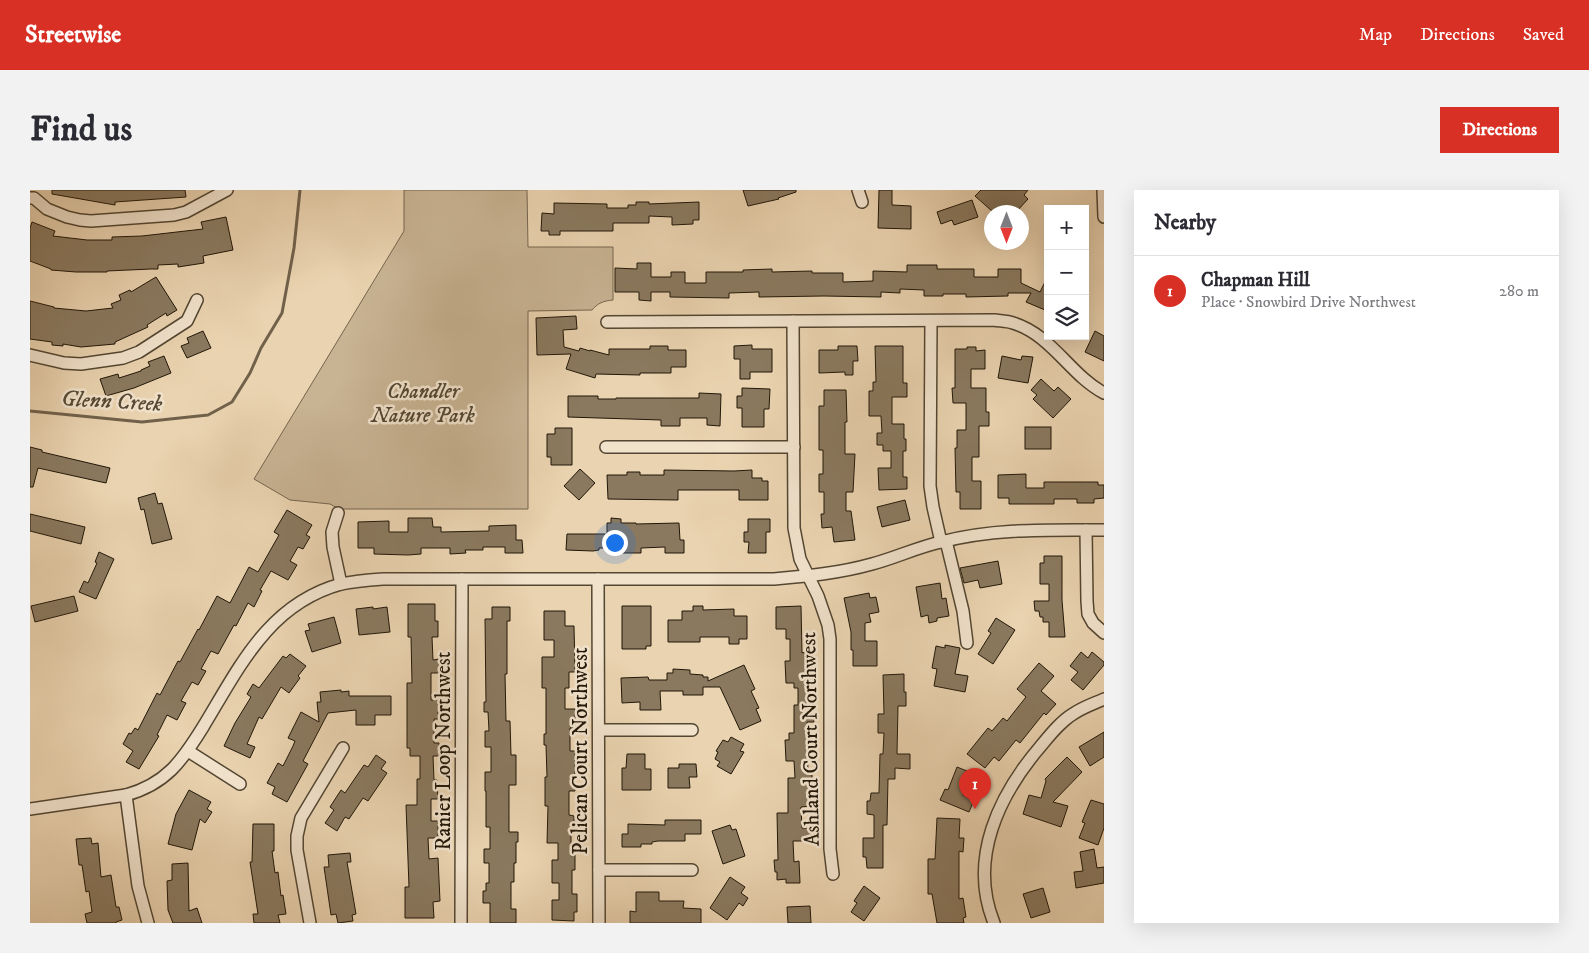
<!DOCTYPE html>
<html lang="en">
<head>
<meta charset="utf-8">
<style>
	body { margin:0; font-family:"IM FELL DW Pica",serif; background:#f2f2f3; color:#2b2b33 }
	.controls { position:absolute; right:15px; top:15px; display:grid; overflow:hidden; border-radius:0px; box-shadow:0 5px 20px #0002 }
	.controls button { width:45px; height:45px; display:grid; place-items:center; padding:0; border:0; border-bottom:1px solid #e1e1e2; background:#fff; color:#2b2b33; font:25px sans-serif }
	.compass { position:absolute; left:954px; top:15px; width:45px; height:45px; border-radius:50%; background:#fff; box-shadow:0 5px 20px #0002; rotate:180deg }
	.you { position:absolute; left:584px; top:352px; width:18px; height:18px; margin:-12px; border:4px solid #fff; border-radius:50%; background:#1a73e8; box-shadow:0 0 0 8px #1a73e833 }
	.badge { display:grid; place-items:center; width:32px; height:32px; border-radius:50%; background:#d93025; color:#fff; font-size:16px; font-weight:700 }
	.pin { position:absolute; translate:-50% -41px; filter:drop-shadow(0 1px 2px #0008) }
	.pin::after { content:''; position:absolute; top:26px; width:18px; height:15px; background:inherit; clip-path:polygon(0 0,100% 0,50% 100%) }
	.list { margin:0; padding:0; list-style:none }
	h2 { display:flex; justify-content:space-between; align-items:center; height:65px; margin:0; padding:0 20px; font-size:21px }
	h2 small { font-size:16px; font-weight:400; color:#7c7c81 }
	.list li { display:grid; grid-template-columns:32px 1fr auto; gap:15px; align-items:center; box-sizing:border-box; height:70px; padding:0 20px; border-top:1px solid #e1e1e2 }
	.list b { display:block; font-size:19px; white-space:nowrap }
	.list p { margin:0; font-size:16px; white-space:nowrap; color:#7c7c81 }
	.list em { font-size:16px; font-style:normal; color:#7c7c81 }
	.icon { flex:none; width:28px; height:28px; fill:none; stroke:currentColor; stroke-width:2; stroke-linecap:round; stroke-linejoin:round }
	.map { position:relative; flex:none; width:1074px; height:733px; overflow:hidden; border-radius:0px }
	header { display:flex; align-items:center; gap:30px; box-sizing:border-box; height:70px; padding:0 25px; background:#d93025; color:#fff }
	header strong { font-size:24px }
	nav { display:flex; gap:28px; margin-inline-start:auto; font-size:18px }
	.intro { display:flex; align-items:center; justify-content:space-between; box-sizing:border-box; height:120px; padding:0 30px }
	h1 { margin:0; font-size:35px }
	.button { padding:12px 22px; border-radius:0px; background:#d93025; color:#fff; font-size:18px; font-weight:700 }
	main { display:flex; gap:30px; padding:0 30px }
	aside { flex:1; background:#fff; border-radius:0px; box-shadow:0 5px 20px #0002 }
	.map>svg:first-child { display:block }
</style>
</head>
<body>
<header>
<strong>Streetwise</strong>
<nav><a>Map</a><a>Directions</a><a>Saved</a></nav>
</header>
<div class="intro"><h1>Find us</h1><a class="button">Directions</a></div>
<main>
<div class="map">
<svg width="1074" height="733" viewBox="0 0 1074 733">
	<rect width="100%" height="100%" fill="#ead3b0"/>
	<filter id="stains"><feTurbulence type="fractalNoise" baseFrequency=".004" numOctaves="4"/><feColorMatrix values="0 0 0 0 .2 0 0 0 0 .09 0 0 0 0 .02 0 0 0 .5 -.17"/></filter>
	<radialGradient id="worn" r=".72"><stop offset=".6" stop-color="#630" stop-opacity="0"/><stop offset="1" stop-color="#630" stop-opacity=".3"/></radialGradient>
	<path fill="#c8b393" stroke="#74654e" d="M374 0H497L498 57H583V110C573 111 568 113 562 120L498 121V319H309L300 314 260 310 224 289 374 41Z"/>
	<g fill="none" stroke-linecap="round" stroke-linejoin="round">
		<path stroke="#71614b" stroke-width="3" d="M0 221 112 232 178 225 202 212 220 183 231 158 252 123 264 58 270 0"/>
	</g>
	<g fill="#8a795f" stroke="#211708">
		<path d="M22 0H155L156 7 85 12V15L22 4Z"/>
		<path d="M713 0H766V2L748 8 749 9 718 16Z"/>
		<path d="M849 0H862V15L881 16V39L848 38Z"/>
		<path d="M951 0H998L994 5 998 9 986 22H963L945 6Z"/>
		<path d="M942 10 948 27 924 35 922 30 911 34 907 22Z"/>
		<path d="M606 12H619V14L669 12V30H663V34L642 35V27L619 26V33H583V41H530V45H519V41H511L512 23 524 24V13L577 14V18H598V15H606Z"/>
		<path d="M196 27 203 60 173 66 174 73 148 77V74L128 75V79H121L77 81V82H46L21 80V79L0 71V38L2 32 25 41 23 46 57 50H82V47L112 46 173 39 171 32Z"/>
		<path d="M607 73H621V87H641V82H655V93H676V82H713V80L742 79V82L782 81V83H813V92L843 91V81L877 82V75H907V79H944V87H968V79H991V93L1010 102 1018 86V114L1015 120 996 112 1001 103H978V106L936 107V104H913V106H894V100L870 99V103L851 102V107L794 106 729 107V102L699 103V108L640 107V102H621V111L609 110V102H585V78L607 79Z"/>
		<path d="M126 87 147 120 137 126 136 123 117 135 118 137 85 152V154L51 157 33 154V156L22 155V152L0 149V111L24 117V118L56 121 83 118 81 114 91 110 89 105 100 100 101 102Z"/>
		<path d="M546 126 547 139 533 140 534 157 549 161 550 158 560 161V160L579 165V159H620V156H638V160H656V177H641V183H610V185L566 184 565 188 536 179 541 164 507 165 506 128Z"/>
		<path d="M173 141 181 158 157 168 151 156 159 153 157 148Z"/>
		<path d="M1065 141 1074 146V171L1055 162Z"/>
		<path d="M722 155V159H742V182H720V189H710V169H704V156Z"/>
		<path d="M808 156H827L828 171H823V185H815V182L789 183V160H808Z"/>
		<path d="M845 156H873V193H877V207H862V234H874V249H876V261H873V287H877V299L849 300 848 278H861V261H853V255H847V243H852L851 226H839V201H843V192H846Z"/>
		<path d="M937 157H946V161L955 160V179H941V198H956V222H959V236H949V267H942V291H951V319H930V302H926L925 258H927V240H936V213H923L922 198H925V159H937Z"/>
		<path d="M134 166 141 183 104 198 76 206 70 189 88 184 89 188 111 181V180L120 176 118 172Z"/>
		<path d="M972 166 991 170 992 166 1003 167 998 193 968 188Z"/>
		<path d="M1011 189 1024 201 1028 197 1041 209 1023 228 1003 209 1007 205 1001 200Z"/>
		<path d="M712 198 740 199 739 219H734V237H712V218H707V206H712Z"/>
		<path d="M794 200H816L817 232H815V264H825L823 302H816V321H821L825 350 804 352 802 337 792 338 791 324H794V302H789V284H793V260H789V216H794Z"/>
		<path d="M669 203 691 204 690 236 677 235V228H650V236H631V230L538 227V206H568V209H586V208H669Z"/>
		<rect x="995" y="237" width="26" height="22"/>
		<path d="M525 238H542V275H521V267H517V244H525Z"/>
		<path d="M0 257 12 260V262L80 278 76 293 8 278 3 297H0Z"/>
		<path d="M550 279 565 293 549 310 534 296Z"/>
		<path d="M634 280 704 281 722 280V288H732V291H738V310H709V300H648V310L578 309 577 285H597V282H610V285H634Z"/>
		<path d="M996 284V298H1014V292H1068V295H1074V308L1064 309V313H1047V309H1024V314H979V308H968V285Z"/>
		<path d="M125 303 128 314 132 313 142 349 122 354 114 319 111 320 108 308Z"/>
		<path d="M875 310 880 330 852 337 847 317Z"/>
		<path d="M257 320 282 335 276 345 280 347 273 359 268 357 260 371 267 375 258 390 241 381 230 400 232 401 224 417 218 413 206 436 204 435 188 464 181 461 171 479 176 481 168 495 162 492 151 511 156 513 147 530 137 525 127 545 129 546 109 579 96 572 103 561 93 554 99 543 101 544 105 538 108 540 127 503 130 505 148 471 150 472 168 439 169 440 187 406 200 413 219 377 228 382 249 345 244 342Z"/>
		<path d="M0 324 55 337 51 354 0 341Z"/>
		<path d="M378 328H402L403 337H411V342L459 341V336L486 335V350H492L493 363H475V357H453V360H435L436 363 420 364V358H391V364L378 365 344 364V358H328V332L359 331V342H378Z"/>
		<path d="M581 328 591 329V333H606V334L649 333 650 350H654V363H635V357L611 358V363H592V358H569V360L563 361 536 360 537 344H577V333H581Z"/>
		<path d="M718 329H740V342H736V363H718L719 352H714V342H718Z"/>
		<path d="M69 362 84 369 66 409 49 402 54 391 58 393 67 373 65 372Z"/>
		<path d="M1014 366H1032V410L1035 447H1019V432H1013V427H1010L1009 421H1005L1004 411H1019V394H1010V373H1014Z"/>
		<path d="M968 371 972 394 950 398 948 390 934 393 930 378Z"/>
		<path d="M910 393 912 409 916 408 919 426 907 428V431L899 433 898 425 891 427 886 397Z"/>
		<path d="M839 403 840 408 846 407 849 422 839 424 841 432 835 433V451H847V476H823V460H821V442L814 408Z"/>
		<path d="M44 406 48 421 5 432 1 416Z"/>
		<path d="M378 414H405V431H408V447H402L403 470 409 469V483H401V510H408V529H404V553H409V566H403L404 590H407L408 609H401V631H408V648H398L399 669 408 668 410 711 403 712 404 728H375V697H379L376 615H387V589H390V566H380V558H377V493H382L381 447H378Z"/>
		<path d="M592 416H621V456H616V459H592Z"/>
		<path d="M663 416H673V420L704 419V426H717V449H709V454H699V447H670V452H638V430H652V421H663Z"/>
		<path d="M771 416 772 463 776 462V474H780L781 504H784V532H777L778 583H782V616L771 617 772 638H781V651H763L764 672 769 671 770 693H756V689L747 690V682H745L744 670H748L747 623H758V588H765L764 571H756L755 550H759V543H764V515H768V498H764V493H756L755 471H760V449H756V439H746V417Z"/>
		<path d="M343 417V419L357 417 360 442 329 445 326 419Z"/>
		<path d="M462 417H480V431H477V484H475L476 531H480L481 565H486V595H479V642H488V652H486V673H484V692H481V719H486V733H460V713H453V701H456V693H459V673H454V659H460V637H456V601H455V582H461V557H455V541H459L458 522H454V512H456L455 429H462Z"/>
		<path d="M514 421H535V436H544L545 482H539V498H535V519H545V538H540V561H545V601H539V625L544 626V638H541V666L545 665V680H542V704H547V722H544V731L522 730V710H529V693H522V670H528V653H517L518 616H515V587H517L516 555H514V544H516V498H512V467H524V450H514Z"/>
		<path d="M304 427 311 453 282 462 275 441 280 440 278 434Z"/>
		<path d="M966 428 985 440 963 474 948 464 961 443 958 441Z"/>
		<path d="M915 455 930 458 925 484 938 486 935 502 904 496 907 479 902 478 906 456 915 458Z"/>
		<path d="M1051 462 1058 468 1062 462 1074 472V475L1053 500 1041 490 1048 482 1040 476Z"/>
		<path d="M260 464 276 476 268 486 270 488 259 503 251 497 232 529 229 527 217 554 225 557 220 568 194 556 205 533 221 507 217 504 223 494 229 498 253 466 256 468Z"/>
		<path d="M1009 473 1024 486 1011 501 1026 514 1016 525 1014 523 990 553 986 550 969 571 964 567 955 578 937 564 958 538 962 541 973 528 977 531 996 507 987 499Z"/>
		<path d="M714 475 725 499 721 501 729 518 726 519 731 531 710 540 690 497H673V505H653V501H630L631 520H610V512L592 513 591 488 618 487 619 490H637V483H643V479L660 480V484L673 485V487H678V491Z"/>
		<path d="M874 484V502H876V516H868L867 564H880V579L865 578V589H858L857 635H853V678H837L836 667H833V648H844V625L837 624V611H840L841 603H849L850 564H853L854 543H848V524H854L853 485Z"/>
		<path d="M311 500V502L319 501V506H361V525H345V535H326V520L298 523 273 571 278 574 257 612 242 604 245 597 237 593 248 573 253 576 263 556 265 551 258 548 271 522 289 532 287 512H291L290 502Z"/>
		<path d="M1074 542V567L1060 576 1049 557Z"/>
		<path d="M701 547 714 554 710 561 714 562 701 584 687 576 690 572 685 569 688 562 686 561 693 550 698 552Z"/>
		<path d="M597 564H615V579H621V600H592V578H596Z"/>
		<path d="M346 565 356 572 351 579 357 583 338 611 333 608 319 629 315 627 307 641 295 633 304 620 300 617 311 600 315 603 334 575 338 577Z"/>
		<path d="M1037 567 1052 582 1023 612 1038 616 1031 637 993 624 999 605 1011 608 1016 591 1015 589Z"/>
		<path d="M649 574H666L667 587H659L660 598H638V578H649Z"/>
		<path d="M927 577 942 583 933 605 944 610 939 622 910 610 915 599 918 600Z"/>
		<path d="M159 600 181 612 177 619 182 622 175 633 170 629 162 660 138 654 146 624Z"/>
		<path d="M1061 610 1074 614V638L1068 655 1049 648 1055 633 1052 632Z"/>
		<path d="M907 628 930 629 929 648H934L933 662 929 661V709L933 708 936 727 933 728 934 733H907L902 704H898V669H905Z"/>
		<path d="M635 630H671V644H655V651H628L622 652V654H611V657H592V644H598V634L635 635Z"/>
		<path d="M223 634H244V661H242L245 683 248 682 251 706 253 705 256 724 248 725 250 733H224L223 724H228L220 672H222Z"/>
		<path d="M700 635 702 640 706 639 715 666 693 674 682 641Z"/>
		<path d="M61 648 62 654 68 653 71 687 81 685 86 717H89L92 730 86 732V733H57L55 724 62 722 59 701 56 702 52 675H49L46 649Z"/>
		<path d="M1064 659 1067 678 1074 677V693L1046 698 1044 682 1053 681 1050 662Z"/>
		<path d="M320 663 321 672H317L326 724 322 725 323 731 308 733 306 724 301 725 294 677H299L298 665Z"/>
		<path d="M158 673 159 721 167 718 172 733H143L138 720 137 691 142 690V674Z"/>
		<path d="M700 687 715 697 711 703 718 708 713 716 709 713 697 730 680 718Z"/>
		<path d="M834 696 850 708 834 731 821 722 827 713 824 711Z"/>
		<path d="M1013 698 1020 722 1001 728 993 704Z"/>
		<path d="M606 702H629V711H654L653 718 671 719V733H600V721L606 722Z"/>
		<path d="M780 716 781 733H758L757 717Z"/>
	</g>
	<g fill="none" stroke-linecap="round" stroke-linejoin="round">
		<g stroke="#534632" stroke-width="14">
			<g id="minor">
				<path d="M828 0 832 12"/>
				<path d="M1073 0 1074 27"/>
				<path d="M0 8H4L17 19 37 27 50 30 61 31 144 25 156 22 197 0"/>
				<path d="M763 131 764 338 770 369 788 406 798 435 800 449V659L803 684"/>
				<path d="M901 131 900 296 903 317 911 352"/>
				<path d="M577 132 964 130C970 131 977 131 983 133 1022 145 1040 185 1074 203"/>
				<path d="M0 165 34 173 51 174 93 168 109 162 157 131 167 110"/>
				<path d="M576 257H764"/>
				<path d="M308 323 302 342 303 357 311 394"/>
				<path d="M1056 340 1057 411 1058 424 1063 433 1074 443"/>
				<path d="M916 351 933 421 937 453"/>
				<path d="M568 389 569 733"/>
				<path d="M569 540H662"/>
				<path d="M158 561 210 594"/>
				<path d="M96 605 108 696 118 733"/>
				<path d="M0 619 96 605C136 594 152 571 173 537 209 478 238 414 311 394 325 391 339 390 353 389H744C778 386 810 383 842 374 865 368 888 357 911 352 964 338 1020 340 1074 340"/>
				<path d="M569 680H662"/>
				<path d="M280 733 267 660V646L271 628 313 558"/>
				<path d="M431 733 432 389"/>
				<path d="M964 733C938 669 969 605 1010 557 1020 545 1030 532 1043 524 1053 517 1063 514 1074 509"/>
			</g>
		</g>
		<use href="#minor" stroke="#f1e2cc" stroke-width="11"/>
	</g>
	<g text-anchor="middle" stroke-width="5" stroke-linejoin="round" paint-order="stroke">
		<g font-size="21" font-style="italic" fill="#534632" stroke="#f1e2cc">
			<text x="393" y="208">Chandler<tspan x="393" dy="24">Nature Park</tspan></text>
		</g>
		<g font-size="21" fill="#211708" stroke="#f1e2cc">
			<text transform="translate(780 549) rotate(-91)" y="7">Ashland Court Northwest</text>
			<text transform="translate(413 561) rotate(-90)" y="7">Ranier Loop Northwest</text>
			<text transform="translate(550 561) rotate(-90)" y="7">Pelican Court Northwest</text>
		</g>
		<g font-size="22" font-style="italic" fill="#564934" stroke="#f1e2cc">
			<text transform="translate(82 210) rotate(3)" y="8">Glenn Creek</text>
		</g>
	</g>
	<rect width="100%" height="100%" filter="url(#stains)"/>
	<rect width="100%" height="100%" fill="url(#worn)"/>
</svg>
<div class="controls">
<button>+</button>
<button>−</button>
<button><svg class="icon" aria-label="layers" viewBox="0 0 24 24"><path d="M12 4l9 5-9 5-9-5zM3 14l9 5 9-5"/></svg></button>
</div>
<svg class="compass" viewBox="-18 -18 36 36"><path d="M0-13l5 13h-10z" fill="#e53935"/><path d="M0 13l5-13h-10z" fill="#7c7c81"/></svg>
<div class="you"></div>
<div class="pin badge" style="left:945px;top:619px">1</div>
</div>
<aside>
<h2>Nearby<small></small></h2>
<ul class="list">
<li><span class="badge">1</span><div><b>Chapman Hill</b><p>Place · Snowbird Drive Northwest</p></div><em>280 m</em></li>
</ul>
</aside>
</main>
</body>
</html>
